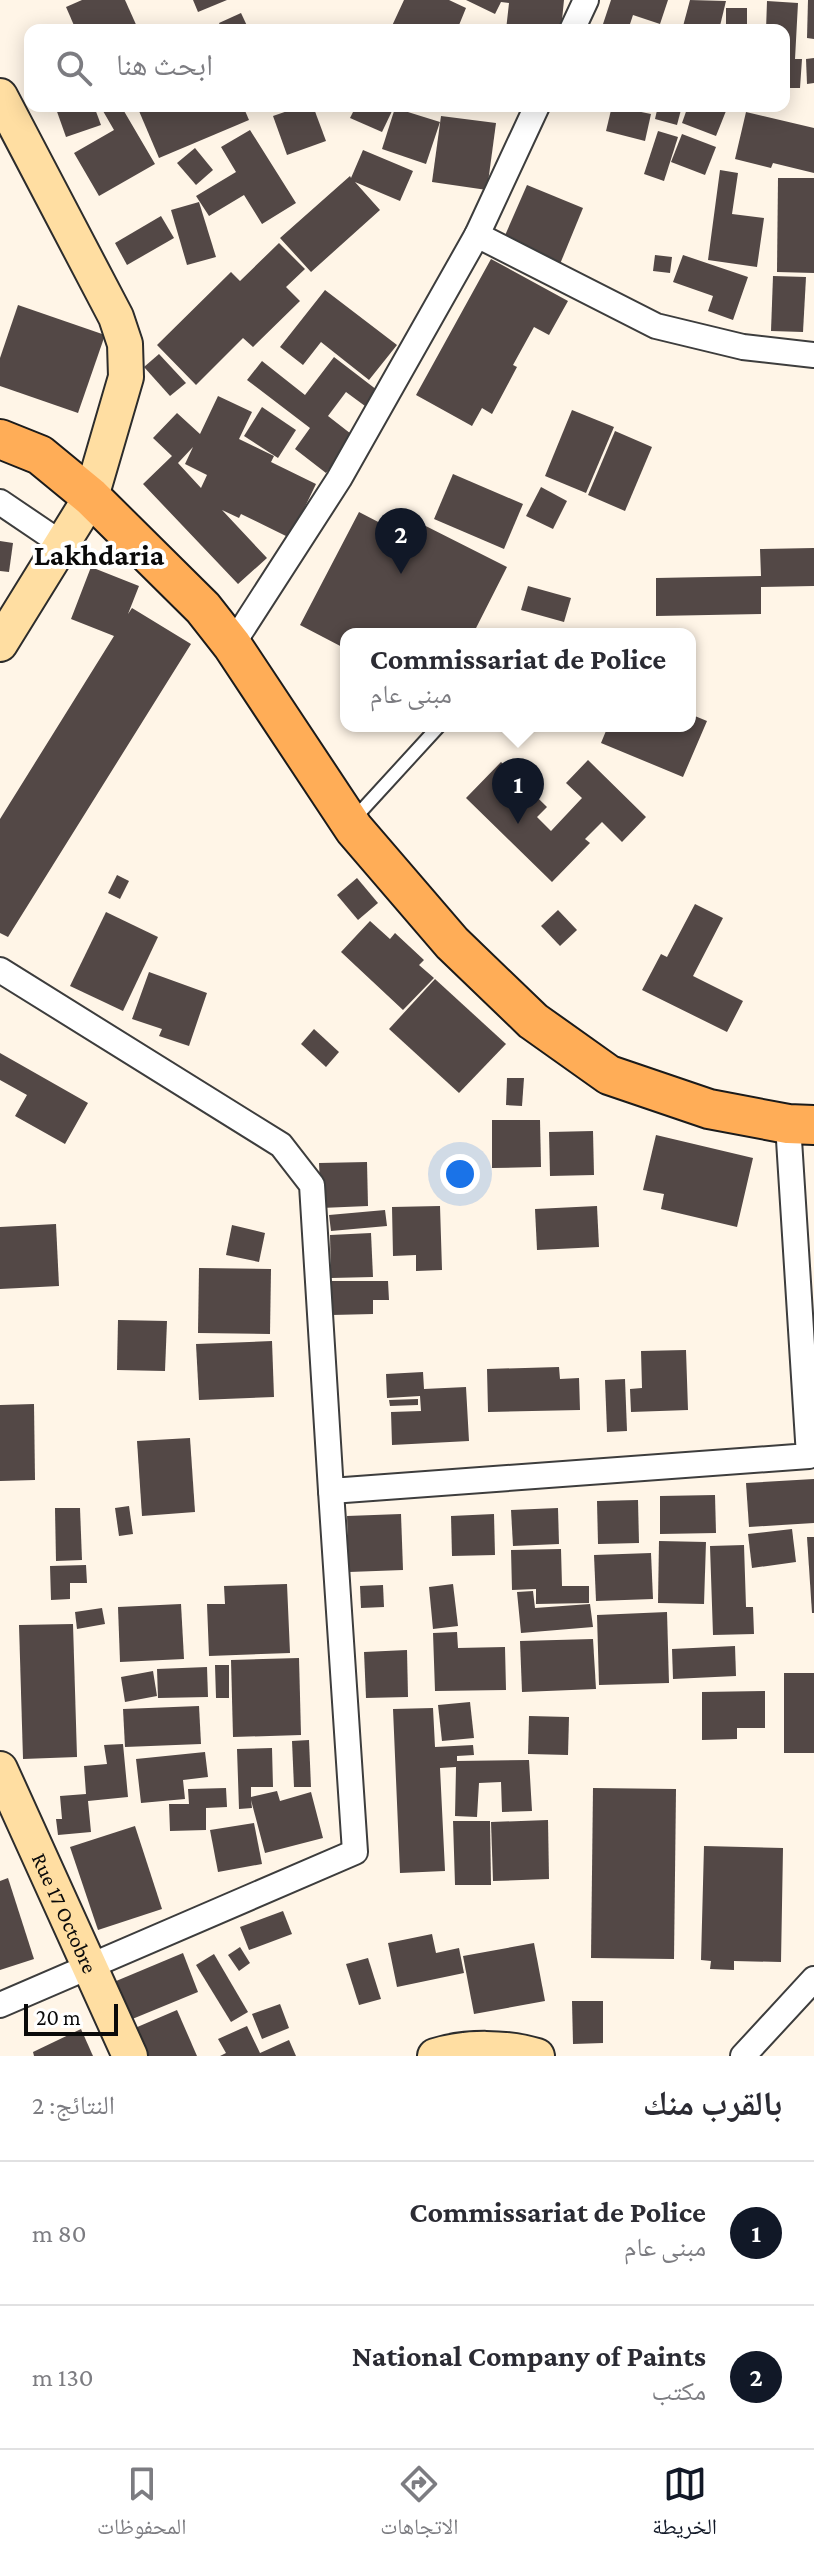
<!DOCTYPE html>
<html lang="ar">
<head>
<meta charset="utf-8">
<style>
	body { margin:0; font-family:"Crimson Pro","Noto Naskh Arabic",serif; background:#f7f7f7; color:#2b2b33; direction:rtl }
	.scale { position:absolute; left:24px; bottom:20px; width:94px; box-sizing:border-box; padding-left:8px; border:4px solid #0a0a0a; border-top:0; font-size:22px; line-height:28px; white-space:nowrap; color:#0a0a0a; -webkit-text-stroke:6px #fff; paint-order:stroke }
	.you { position:absolute; left:460px; top:1174px; width:28px; height:28px; margin:-20px; border:6px solid #fff; border-radius:50%; background:#1a73e8; box-shadow:0 0 0 12px #1a73e833 }
	.badge { display:grid; place-items:center; width:52px; height:52px; border-radius:50%; background:#111827; color:#fff; font-size:26px; font-weight:700 }
	.pin { position:absolute; translate:-50% -66px; filter:drop-shadow(0 2px 4px #0008) }
	.pin::after { content:''; position:absolute; top:42px; width:28px; height:24px; background:inherit; clip-path:polygon(0 0,100% 0,50% 100%) }
	.popup { position:absolute; left:340px; top:628px; width:356px; height:104px; box-sizing:border-box; display:grid; place-content:center; border-radius:16px; background:#fff; filter:drop-shadow(0 2px 6px #0005); font-size:26px; white-space:nowrap; color:#7c7c81 }
	.popup b { font-size:30px; color:#2b2b33 }
	.popup::after { content:''; position:absolute; left:50%; top:100%; margin-left:-16px; border:16px solid transparent; border-top-color:#fff }
	.list { margin:0; padding:0; list-style:none }
	h2 { display:flex; justify-content:space-between; align-items:center; height:104px; margin:0; padding:0 32px; font-size:34px }
	h2 small { font-size:26px; font-weight:400; color:#7c7c81 }
	.list li { display:grid; grid-template-columns:52px 1fr auto; gap:24px; align-items:center; box-sizing:border-box; height:144px; padding:0 32px; border-top:2px solid #e1e1e2 }
	.list b { display:block; font-size:30px; white-space:nowrap }
	.list p { margin:0; font-size:26px; white-space:nowrap; color:#7c7c81 }
	.list em { font-size:26px; font-style:normal; color:#7c7c81 }
	.icon { flex:none; width:44px; height:44px; fill:none; stroke:currentColor; stroke-width:2; stroke-linecap:round; stroke-linejoin:round }
	.map { position:relative; flex:none; width:814px; height:2056px; overflow:hidden; direction:ltr }
	.search { position:absolute; background:#fff; box-shadow:0 4px 20px #0003; left:24px; right:24px; top:24px; height:88px; display:flex; align-items:center; gap:20px; box-sizing:border-box; padding:0 28px; border-radius:16px; color:#7c7c81; font-size:30px }
	.sheet { height:392px; background:#fff }
	nav { display:flex; justify-content:space-around; align-items:center; box-sizing:border-box; height:112px; border-top:2px solid #e1e1e2; background:#fff; font-size:22px; color:#7c7c81 }
	nav a { display:grid; justify-items:center; gap:4px }
	nav .on { color:#111827 }
	.map>svg:first-child { display:block }
</style>
</head>
<body>
<div class="map">
<svg width="814" height="2056" viewBox="0 0 814 2056">
	<rect width="100%" height="100%" fill="#fff5e7"/>
	<g fill="#534846" fill-rule="evenodd">
		<path d="M82 0H125L138 29 76 30 66 7Z"/>
		<path d="M193 0H227L198 12Z"/>
		<path d="M404 0H449L466 8 457 30H434L426 26 425 30H396L391 28Z"/>
		<path d="M466 0H564L561 30H506L509 3 501 2 495 14Z"/>
		<path d="M611 0H668L660 24 633 15 628 30H601Z"/>
		<path d="M690 0 726 1 719 30H682Z"/>
		<path d="M808 0H814V39L807 38Z"/>
		<path d="M767 1 798 3 795 59H802L800 88H784V30H766Z"/>
		<rect x="726" y="8" width="21" height="22"/>
		<path d="M241 13 249 30H222L219 23Z"/>
		<path d="M814 58V83L807 84 806 59Z"/>
		<path d="M55 106H94L101 125 66 137Z"/>
		<path d="M111 106H121L155 164 99 196 74 153 114 130 103 111Z"/>
		<path d="M151 106H243L249 120 159 158 139 111Z"/>
		<path d="M302 106H313L326 141 287 155 273 116Z"/>
		<path d="M356 106H387L393 109 382 132 350 118Z"/>
		<path d="M612 106 651 114 645 141 606 131Z"/>
		<path d="M658 106H682L677 125 655 119Z"/>
		<path d="M688 106H728L716 136 682 123Z"/>
		<path d="M395 108 440 122 426 164 382 149Z"/>
		<path d="M746 112 814 128V173L773 163 771 168 735 159Z"/>
		<path d="M441 116 496 123 487 190 432 182Z"/>
		<path d="M250 130 296 203 262 224 244 195 209 216 196 196 236 172 221 147Z"/>
		<path d="M658 131 678 137 664 181 644 174Z"/>
		<path d="M682 134 716 147 705 175 671 162Z"/>
		<path d="M195 148 213 170 196 185 177 163Z"/>
		<path d="M363 150 413 171 400 201 355 182 380 210 311 272 280 238 350 176 351 178Z"/>
		<path d="M720 170 738 173 732 214 764 218 757 267 708 260Z"/>
		<path d="M778 178H814V273L777 272Z"/>
		<path d="M527 185 583 208 560 264 503 240Z"/>
		<path d="M199 202 216 257 187 265 171 210Z"/>
		<path d="M161 216 174 238 127 265 115 243Z"/>
		<path d="M279 243 305 269 286 287 300 301 253 347 243 338 196 385 157 345 231 272 240 281Z"/>
		<path d="M655 255 672 257 670 273 653 271Z"/>
		<path d="M683 255 748 277 733 320 708 311 713 296 673 282Z"/>
		<path d="M491 259 568 301 549 335 534 327 513 365 517 367 492 414 482 408 472 426 416 395Z"/>
		<path d="M773 276 806 277 803 332 771 331Z"/>
		<path d="M325 290 397 345 369 380 321 342 303 365 280 347Z"/>
		<path d="M18 305 105 335 78 413 0 386V358Z"/>
		<path d="M159 354 186 383 170 396 144 367Z"/>
		<path d="M334 357 377 390 365 406 346 392 328 416 355 437 326 473 295 449 310 428 247 380 262 361 305 395Z"/>
		<path d="M218 396 252 412 239 439 274 456 271 462 316 484 290 538 241 514 239 518 222 510 267 558 238 584 143 484 172 456 153 438 177 413 200 434ZM193 447 185 464 207 475 201 488 178 463Z"/>
		<path d="M262 407 296 430 278 458 244 436Z"/>
		<path d="M572 410 614 427 586 493 545 476Z"/>
		<path d="M615 431 652 447 625 511 588 495Z"/>
		<path d="M453 474 523 504 504 549 434 519Z"/>
		<path d="M541 487 567 501 553 529 526 516Z"/>
		<path d="M394 510 507 567 473 634H346V649L300 625 359 512 386 526Z"/>
		<path d="M0 541 13 543 9 572 0 571Z"/>
		<path d="M814 548V586L761 587V614L656 616V578L761 576 760 549Z"/>
		<path d="M91 567 139 586 128 614 132 608 191 644 8 937 0 933V819L114 636 71 619Z"/>
		<path d="M528 586 571 598 564 622 521 610Z"/>
		<path d="M690 714 707 721 683 777 601 743 608 726H690Z"/>
		<path d="M588 760 646 817 622 842 602 822 585 839 590 843 552 882 466 798 501 762 547 807 537 817 551 831 582 798 566 783Z"/>
		<path d="M117 875 129 881 120 899 108 893Z"/>
		<path d="M357 878 378 903 358 920 337 895Z"/>
		<path d="M695 904 723 918 693 976 743 1001 727 1032 642 990 661 954 667 957Z"/>
		<path d="M558 910 577 930 560 946 541 926Z"/>
		<path d="M106 912 158 937 123 1011 70 986Z"/>
		<path d="M370 921 390 939 395 933 424 960 419 965 434 978 403 1010 341 952Z"/>
		<path d="M149 972 207 993 189 1046 159 1036 162 1029 132 1019Z"/>
		<path d="M435 979 506 1044 459 1093 389 1029Z"/>
		<path d="M314 1029 339 1052 326 1067 301 1044Z"/>
		<path d="M0 1053 88 1103 65 1144 15 1116 27 1095 0 1080Z"/>
		<path d="M507 1078H524L522 1106 506 1105Z"/>
		<path d="M492 1120H540L541 1167 492 1168Z"/>
		<path d="M593 1131 594 1175 550 1176 549 1132Z"/>
		<path d="M656 1135 753 1158 737 1227 661 1209 664 1194 643 1190Z"/>
		<path d="M367 1162 368 1206 321 1208 319 1163Z"/>
		<path d="M440 1206 442 1270 416 1271V1255L393 1256 392 1207Z"/>
		<path d="M597 1206 599 1247 537 1250 535 1209Z"/>
		<path d="M385 1210 387 1226 331 1231 329 1215Z"/>
		<path d="M56 1224 59 1286 0 1289V1227Z"/>
		<path d="M232 1225 265 1233 259 1262 226 1255Z"/>
		<path d="M371 1233 373 1277 331 1278 330 1235Z"/>
		<path d="M199 1268 271 1269 270 1334 198 1333Z"/>
		<path d="M332 1281H388L389 1300H373V1314L332 1315Z"/>
		<path d="M118 1320 167 1321 165 1371 117 1370Z"/>
		<path d="M272 1341 274 1397 199 1400 196 1344Z"/>
		<path d="M686 1350 688 1410 631 1412 630 1389 642 1388 641 1351Z"/>
		<path d="M559 1367 560 1379 579 1378 580 1410 488 1412 487 1369Z"/>
		<path d="M423 1372 424 1389 466 1387 469 1441 392 1445 391 1412 421 1411 420 1396 387 1398 386 1374Z"/>
		<path d="M625 1379 627 1431 607 1432 605 1380Z"/>
		<path d="M418 1399V1405L390 1406 389 1400Z"/>
		<path d="M34 1404 35 1480 0 1481V1405Z"/>
		<path d="M190 1438 195 1512 142 1516 137 1441Z"/>
		<path d="M814 1479V1523L749 1527 746 1483Z"/>
		<path d="M715 1495 716 1533 660 1534V1496Z"/>
		<path d="M638 1500 639 1543 598 1544 597 1501Z"/>
		<path d="M129 1506 133 1534 119 1536 115 1508Z"/>
		<path d="M55 1508H80L82 1560 56 1561Z"/>
		<path d="M558 1508 559 1544 513 1546 511 1510Z"/>
		<path d="M401 1514 403 1570 349 1572 347 1516Z"/>
		<path d="M494 1514 495 1555 452 1556 451 1516Z"/>
		<path d="M792 1529 796 1562 752 1568 748 1534Z"/>
		<path d="M807 1537H814V1613H812Z"/>
		<path d="M659 1541 706 1542 704 1604 658 1603Z"/>
		<path d="M744 1545 746 1607H753L754 1634 713 1635 710 1546Z"/>
		<path d="M561 1549 562 1586H589V1603L536 1604V1589L512 1590 511 1550Z"/>
		<path d="M651 1553 653 1599 596 1601 594 1555Z"/>
		<path d="M86 1565 87 1583H70V1599L51 1600 50 1566Z"/>
		<path d="M287 1584 290 1653 209 1656 207 1604H225L224 1586Z"/>
		<path d="M453 1584 458 1626 433 1629 429 1587Z"/>
		<path d="M383 1585 384 1607 361 1608 360 1586Z"/>
		<path d="M533 1591 535 1608 590 1604 593 1627 521 1633 517 1592Z"/>
		<path d="M181 1604 184 1659 120 1662 118 1607Z"/>
		<path d="M102 1608 105 1624 77 1629 75 1612Z"/>
		<path d="M667 1612 669 1683 599 1685 597 1615Z"/>
		<path d="M73 1624 77 1757 23 1759 19 1625Z"/>
		<path d="M457 1632 458 1648 505 1647 506 1690 435 1691 433 1633Z"/>
		<path d="M593 1639 596 1689 522 1692 520 1641Z"/>
		<path d="M735 1646 736 1676 673 1679 672 1649Z"/>
		<path d="M407 1650 408 1697 366 1698 364 1652Z"/>
		<path d="M299 1658 301 1735 233 1737 231 1660Z"/>
		<path d="M215 1665H229V1698H216Z"/>
		<path d="M207 1667 208 1697 158 1698 157 1669Z"/>
		<path d="M153 1671 157 1696 125 1702 121 1677Z"/>
		<rect x="784" y="1673" width="30" height="80"/>
		<path d="M765 1691V1728H737V1739L702 1740V1692Z"/>
		<path d="M470 1702 474 1738 442 1741 438 1705Z"/>
		<path d="M199 1706 201 1744 125 1747 123 1709Z"/>
		<path d="M433 1708 435 1747 473 1745 474 1755 457 1756V1761L529 1760 532 1811 502 1812 501 1782 479 1783 477 1817 455 1816 456 1767 440 1768 445 1871 400 1873 393 1709Z"/>
		<path d="M529 1716 569 1717 568 1755 528 1754Z"/>
		<path d="M309 1740 311 1787H294L292 1741Z"/>
		<path d="M123 1744 128 1797 88 1801 91 1832 58 1835 56 1819H62L60 1796 86 1794 84 1766 107 1764 104 1745Z"/>
		<path d="M272 1748 273 1787H251V1797L277 1791 280 1801 311 1792 323 1838 265 1853 251 1800 252 1808 239 1809 237 1749Z"/>
		<path d="M205 1752 208 1777 183 1780 185 1799 141 1803 136 1759Z"/>
		<path d="M226 1788 227 1807 206 1808V1830L170 1831 169 1804H189L188 1789Z"/>
		<path d="M593 1788 676 1789 674 1959 591 1958Z"/>
		<path d="M548 1820 549 1879 493 1881 491 1822Z"/>
		<path d="M453 1821H490L491 1885H455Z"/>
		<path d="M254 1823 262 1864 218 1872 210 1830Z"/>
		<path d="M135 1826 162 1909 98 1930 70 1847Z"/>
		<path d="M704 1846 783 1848 781 1962 734 1961V1970L710 1969 711 1961 701 1960Z"/>
		<path d="M8 1878 34 1959 0 1970V1881Z"/>
		<path d="M283 1911 292 1934 249 1950 240 1927Z"/>
		<path d="M432 1934 436 1953 459 1948 464 1973 397 1987 388 1943Z"/>
		<path d="M534 1943 545 2001 474 2014 463 1956Z"/>
		<path d="M240 1947 250 1963 239 1971 228 1955Z"/>
		<path d="M183 1953 198 1992 125 2022 109 1984Z"/>
		<path d="M214 1954 248 2012 231 2022 196 1965Z"/>
		<path d="M368 1958 381 1999 359 2005 346 1964Z"/>
		<path d="M572 2001H603V2043L573 2044Z"/>
		<path d="M280 2004 289 2028 262 2039 252 2014Z"/>
		<path d="M177 2010 197 2056H147L135 2028Z"/>
		<path d="M247 2026 260 2053 289 2040 296 2056H220L226 2053 218 2039Z"/>
		<path d="M81 2029 93 2056H34L33 2052Z"/>
	</g>
	<g fill="none" stroke-linecap="round" stroke-linejoin="round">
		<g stroke="#3d3d3d" stroke-width="16">
			<path id="lane" d="M352 821 439 726"/>
		</g>
		<g stroke="#3d3d3d" stroke-width="28">
			<g id="street">
				<path d="M572 30 586 0"/>
				<path d="M477 235 656 326 743 347 814 355"/>
				<path d="M0 502 62 544"/>
				<path d="M232 645 339 479 477 235 537 106"/>
				<path d="M0 970 281 1145 312 1185 331 1491 809 1456 788 1124"/>
				<path d="M0 2005 355 1852 331 1491"/>
				<path d="M743 2056 814 1979"/>
			</g>
		</g>
		<g stroke="#2c2c2c" stroke-width="38">
			<g id="secondary">
				<path d="M0 96 116 317 125 344 126 377 91 497 0 644"/>
				<path id="s1" d="M0 1769 130 2056"/>
				<path d="M435 2056C466 2046 507 2047 537 2056"/>
			</g>
		</g>
		<g stroke="#1b1b1b" stroke-width="42">
			<path id="primary" d="M0 439 40 455 91 497 203 608 232 645 354 829 452 943 533 1021 609 1075 709 1109 788 1124 814 1125"/>
		</g>
		<use href="#lane" stroke="#fff" stroke-width="12"/>
		<use href="#street" stroke="#fff" stroke-width="24"/>
		<use href="#secondary" stroke="#ffdea2" stroke-width="34"/>
		<use href="#primary" stroke="#ffad57" stroke-width="38"/>
	</g>
	<g text-anchor="middle" stroke-width="8" stroke-linejoin="round" paint-order="stroke">
		<g font-size="22" fill="#0a0a0a" stroke="#fff">
			<text dy="8" stroke="none"><textPath href="#s1" startOffset="158">Rue 17 Octobre</textPath></text>
		</g>
		<g font-size="30" font-weight="bold" fill="#0a0a0a" stroke="#fff">
			<text x="99" y="565">Lakhdaria</text>
		</g>
	</g>
</svg>
<div class="scale">20 m</div>
<div class="you"></div>
<div class="pin badge" style="left:518px;top:824px">1</div>
<div class="popup"><b>Commissariat de Police</b>مبنى عام</div>
<div class="pin badge" style="left:401px;top:574px">2</div>
<div class="search"><svg class="icon" aria-label="search" viewBox="0 0 24 24"><circle cx="10" cy="10" r="6"/><path d="M15 15l6 6"/></svg>ابحث هنا</div>
</div>
<section class="sheet">
<h2>بالقرب منك<small>النتائج: 2</small></h2>
<ul class="list">
<li><span class="badge">1</span><div><b>Commissariat de Police</b><p>مبنى عام</p></div><em>80 m</em></li>
<li><span class="badge">2</span><div><b>National Company of Paints</b><p>مكتب</p></div><em>130 m</em></li>
</ul>
</section>
<nav>
<a class="on"><svg class="icon" aria-label="map" viewBox="0 0 24 24"><path d="M3 6l6-2 6 2 6-2v14l-6 2-6-2-6 2zM9 4v14M15 6v14"/></svg>الخريطة</a>
<a><svg class="icon" aria-label="directions" viewBox="0 0 24 24"><path d="M12 3l9 9-9 9-9-9zM9 14v-3h6M13 9l2 2-2 2"/></svg>الاتجاهات</a>
<a><svg class="icon" aria-label="saved" viewBox="0 0 24 24"><path d="M7 4h10v16l-5-4-5 4z"/></svg>المحفوظات</a>
</nav>
</body>
</html>
